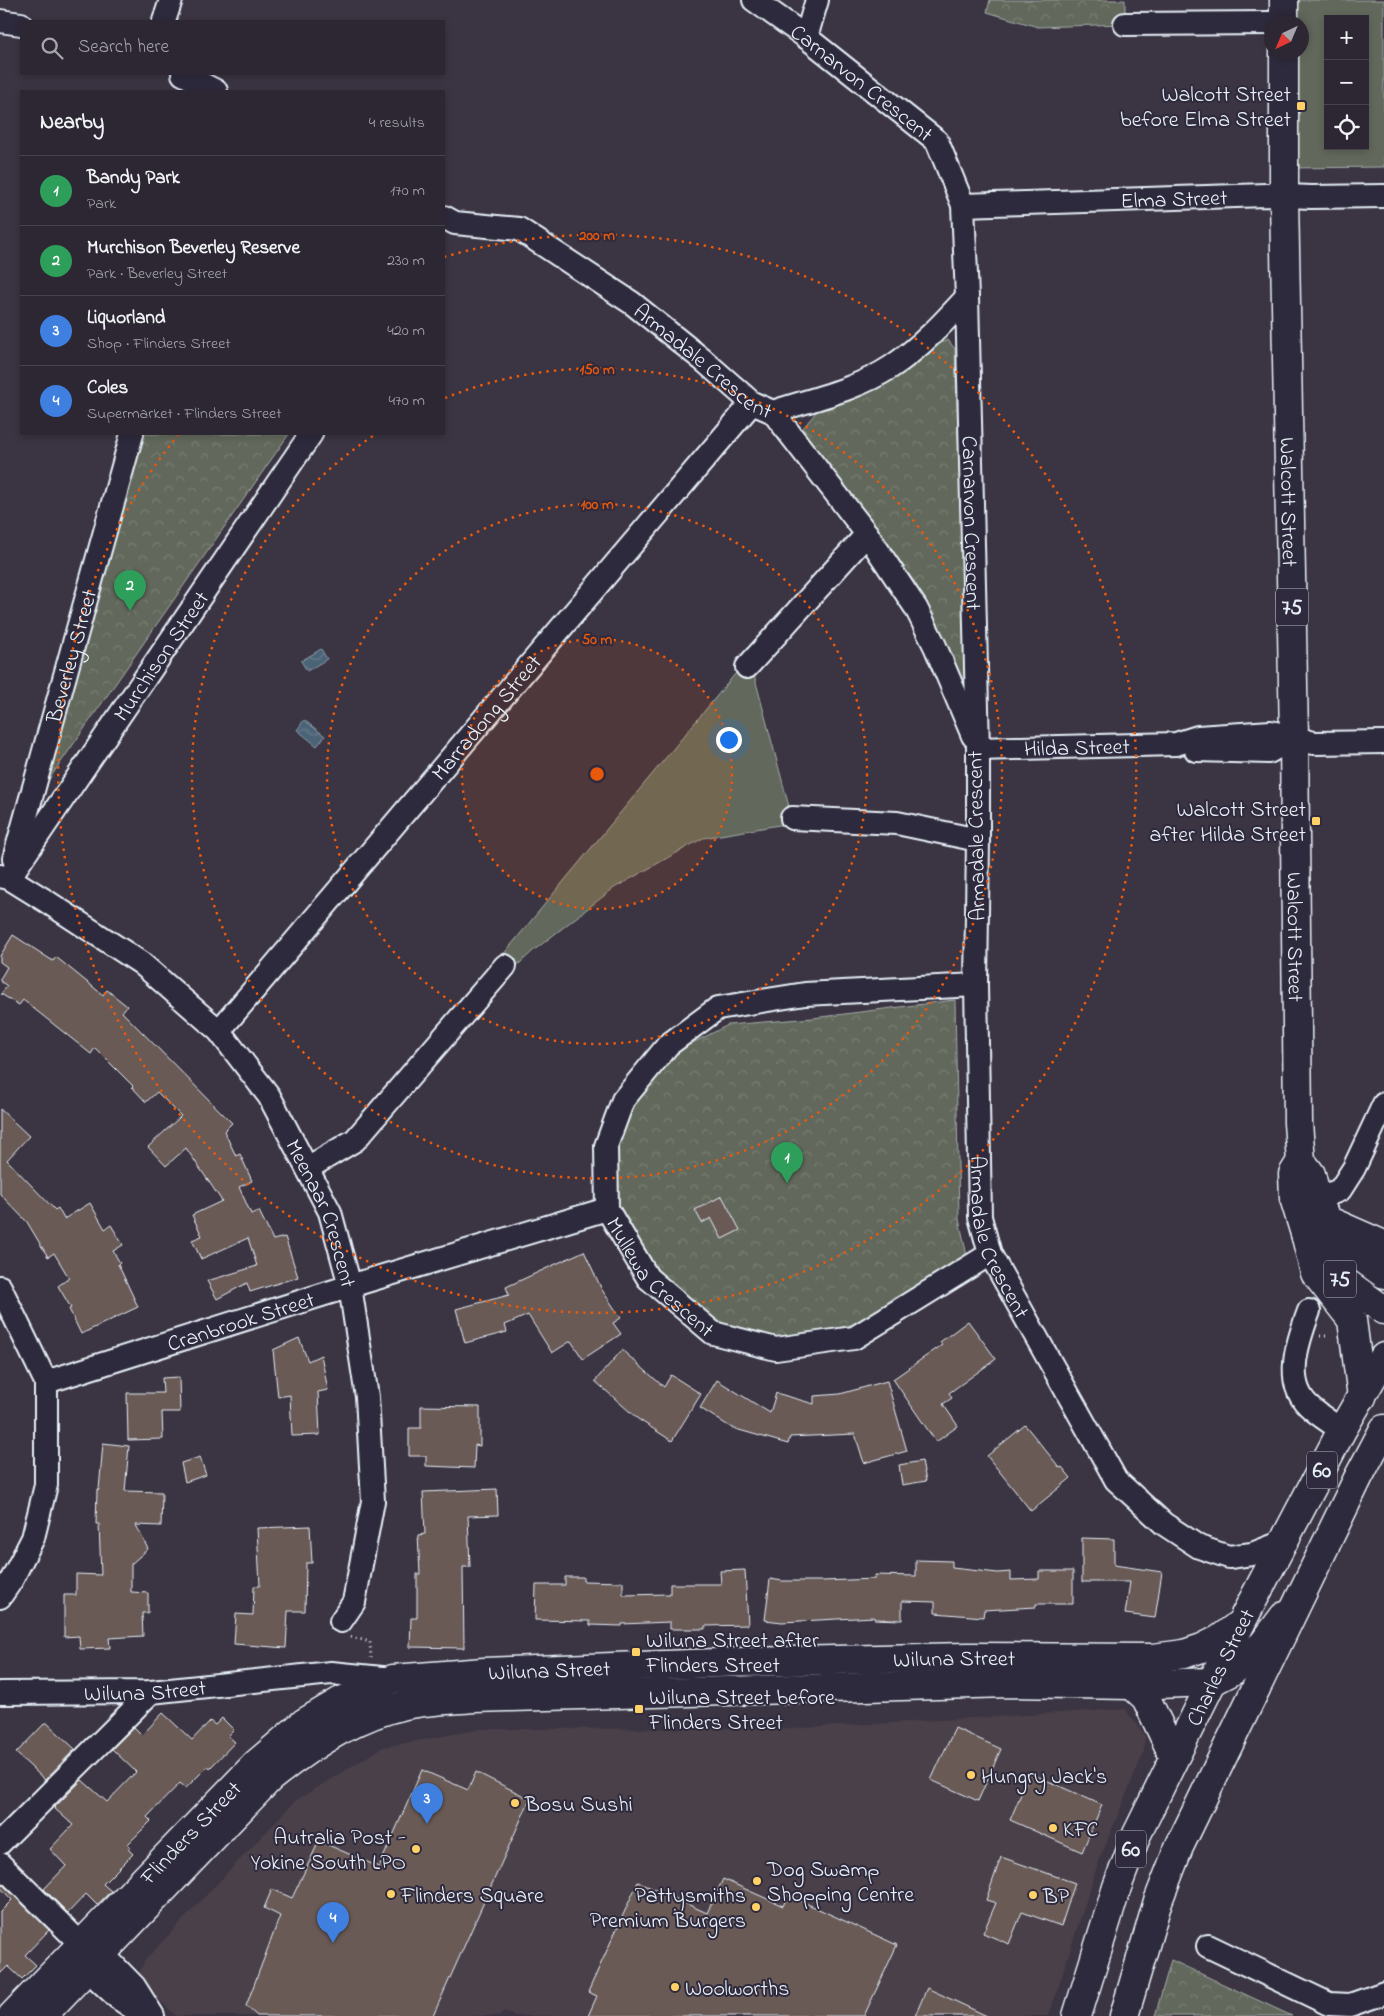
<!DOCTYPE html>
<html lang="en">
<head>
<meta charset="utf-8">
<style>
	body { margin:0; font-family:"Indie Flower",sans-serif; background:#38333e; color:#f1f3f6 }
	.controls { position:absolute; right:15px; top:15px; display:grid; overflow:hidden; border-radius:0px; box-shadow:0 2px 8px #0003 }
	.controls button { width:45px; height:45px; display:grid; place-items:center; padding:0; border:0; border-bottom:1px solid #48444d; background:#2c2732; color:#f1f3f6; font:25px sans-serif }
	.compass { position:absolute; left:1264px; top:15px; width:45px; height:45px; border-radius:50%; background:#2c2732; box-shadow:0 2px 8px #0003; rotate:224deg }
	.you { position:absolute; left:728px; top:739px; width:18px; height:18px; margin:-12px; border:4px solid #fff; border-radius:50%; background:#1a73e8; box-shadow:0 0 0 8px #1a73e833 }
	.badge { display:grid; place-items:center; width:32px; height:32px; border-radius:50%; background:#8c9099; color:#fff; font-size:16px; font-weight:700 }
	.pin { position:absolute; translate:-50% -41px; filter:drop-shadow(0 1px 2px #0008) }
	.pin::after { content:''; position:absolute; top:26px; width:18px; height:15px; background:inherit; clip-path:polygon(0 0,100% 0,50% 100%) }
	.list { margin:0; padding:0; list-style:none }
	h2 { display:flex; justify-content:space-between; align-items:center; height:65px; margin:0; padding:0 20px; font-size:21px }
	h2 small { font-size:16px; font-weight:400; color:#a6a5ac }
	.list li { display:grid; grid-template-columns:32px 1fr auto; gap:15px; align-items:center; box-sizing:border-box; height:70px; padding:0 20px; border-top:1px solid #48444d }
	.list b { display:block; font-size:19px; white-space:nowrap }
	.list p { margin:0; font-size:16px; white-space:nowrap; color:#a6a5ac }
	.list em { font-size:16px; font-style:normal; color:#a6a5ac }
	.icon { flex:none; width:28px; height:28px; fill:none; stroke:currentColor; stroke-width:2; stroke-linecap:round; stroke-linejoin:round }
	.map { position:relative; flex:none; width:1384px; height:2016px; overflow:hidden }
	.search { position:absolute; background:#2c2732; box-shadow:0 2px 8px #0003; left:20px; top:20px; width:425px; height:55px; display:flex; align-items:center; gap:12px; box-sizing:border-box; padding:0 18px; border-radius:0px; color:#a6a5ac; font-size:19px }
	.panel { position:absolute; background:#2c2732; box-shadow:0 2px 8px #0003; left:20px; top:90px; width:425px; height:345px; border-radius:0px }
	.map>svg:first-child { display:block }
</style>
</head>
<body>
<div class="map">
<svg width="1384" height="2016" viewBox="0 0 1384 2016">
	<defs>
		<pattern id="forest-crowns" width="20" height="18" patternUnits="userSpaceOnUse" patternTransform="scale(1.25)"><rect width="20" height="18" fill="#62695b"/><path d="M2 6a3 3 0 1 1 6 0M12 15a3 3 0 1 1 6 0" fill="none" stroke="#787f73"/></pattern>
		<pattern id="water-waves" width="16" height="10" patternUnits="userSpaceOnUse" patternTransform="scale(1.25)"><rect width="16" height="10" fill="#4c6376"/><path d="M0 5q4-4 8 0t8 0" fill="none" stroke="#667a8a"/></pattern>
	</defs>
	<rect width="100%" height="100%" fill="#3b3442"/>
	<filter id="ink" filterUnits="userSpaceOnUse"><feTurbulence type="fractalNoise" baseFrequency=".02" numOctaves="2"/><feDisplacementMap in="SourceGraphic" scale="10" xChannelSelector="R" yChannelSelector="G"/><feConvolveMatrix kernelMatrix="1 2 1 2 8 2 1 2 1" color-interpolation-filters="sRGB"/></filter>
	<g filter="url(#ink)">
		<path fill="#493f48" d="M1125 1709 1145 1735 1144 1752 1099 1861 1049 2016H515L503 2011 500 2016H176L144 1985 139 1974 144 1961 295 1801 383 1747 481 1729 801 1728Z"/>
		<g fill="#62695b" stroke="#a5adaa" fill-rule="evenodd">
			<path d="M1287 0H1384V167L1290 168 1288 53 1302 52V22H1287ZM1328 19H1365V146H1328Z"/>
			<path d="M740 668 753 671 792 818 791 823 703 838 614 888 533 951 498 983 492 968Z"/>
		</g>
		<g fill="url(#forest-crowns)" stroke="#a5adaa">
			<path d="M990 0H1125V24L1038 27 987 12Z"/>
			<path d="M948 340 955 349 967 684 959 686 938 624 914 581 820 459 803 428 817 411 874 388 911 367 931 347Z"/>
			<path d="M144 434H289L43 788Z"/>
			<path d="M955 1000 959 1219 967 1256 856 1324 780 1339 721 1328 661 1278 618 1212 613 1153 630 1107 675 1052 728 1025 813 1018Z"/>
			<path d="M1171 1960 1292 2016H1155Z"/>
		</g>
		<g fill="url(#water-waves)" stroke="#8a9caa">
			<path d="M321 649 327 659 307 671 301 661Z"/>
			<path d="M304 720 325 736 317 746 297 730Z"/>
		</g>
		<g fill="#695a57" stroke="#e8f1f8">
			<path d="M13 935 53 961 56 957 103 995 107 990 127 1006 122 1012 232 1123 224 1131 236 1156 240 1154 252 1181 239 1187 251 1214 259 1211 273 1240 285 1237 298 1277 250 1292 247 1283 217 1299 207 1281 257 1266 248 1238 201 1259 192 1240 202 1236 192 1215 222 1201 186 1148 166 1166 148 1147 181 1116 157 1092 146 1102 132 1087 133 1086 95 1048 91 1054 23 1000 19 1005 1 994 7 986 0 981V979L7 967 0 962V956Z"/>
			<path d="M0 1109 29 1136 7 1160 55 1210 58 1208 64 1219 90 1203 105 1229 111 1225 123 1245 113 1251 120 1263 118 1264 138 1307 81 1334 69 1309 71 1308 58 1286 69 1278 54 1253 48 1257 27 1222 0 1194Z"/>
			<path d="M722 1196 740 1230 722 1239 711 1218 702 1223 695 1210Z"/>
			<path d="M584 1251 602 1290 621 1318 613 1323 621 1334 583 1359 571 1341 552 1353 528 1315 505 1325 507 1332 465 1343 456 1309 509 1295 506 1287Z"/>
			<path d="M968 1321 996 1359 949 1393 952 1398 943 1404 958 1426 936 1442 893 1379 942 1345 940 1342Z"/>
			<path d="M299 1338 308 1361 321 1355 328 1390 318 1392 320 1435 292 1436 290 1395 278 1397 273 1350Z"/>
			<path d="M622 1350 664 1387 671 1375 701 1394 672 1441 638 1419 595 1381Z"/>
			<path d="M179 1377 180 1412H162L163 1439 128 1440 127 1393H163L162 1378Z"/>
			<path d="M717 1380 770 1413 776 1393 814 1404V1396L840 1394 887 1381 907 1451 864 1463 855 1434 790 1437 788 1444 732 1428 700 1408Z"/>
			<path d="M421 1406 480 1407V1446L475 1445 474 1468 426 1466V1456H409V1428H421Z"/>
			<path d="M1025 1425 1060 1468 1062 1467 1071 1478 1031 1511 987 1456Z"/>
			<path d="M103 1443 129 1446 125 1491 162 1492 161 1526 136 1525 148 1549 131 1564V1592L148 1593V1613H142L143 1636 109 1638 110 1648 80 1649 79 1636 64 1637V1595H76V1574L101 1575 99 1524H96L97 1490H99Z"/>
			<path d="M200 1457 206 1475 185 1482 181 1463Z"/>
			<path d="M922 1461 926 1481 902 1485 899 1465Z"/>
			<path d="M497 1489 498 1515 468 1516 470 1567H463L464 1648 410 1647 411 1618H417V1574H420L418 1535 425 1534 423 1492Z"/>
			<path d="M310 1526 312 1563H306L305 1611H288L286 1648 234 1644 236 1614 253 1615 254 1586H260L257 1528Z"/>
			<path d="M1082 1538 1114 1539V1565L1162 1572 1155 1618 1125 1614 1130 1582H1082Z"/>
			<path d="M916 1560 952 1561V1568L998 1573 1011 1572V1580L1039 1579V1571H1073V1604H1036V1607L984 1610 983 1617 935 1613V1602L902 1601V1620L874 1619V1617L782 1622 765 1620 770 1579 783 1581H822L875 1579V1575L916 1576Z"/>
			<path d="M745 1570 748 1625 705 1626V1629H670V1622L622 1624V1626L590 1625V1621L535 1620 536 1585H565V1577H583V1581L623 1582V1595L670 1594V1584H721L720 1571Z"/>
			<path d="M163 1713 192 1740 210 1721 215 1725 222 1718 234 1730 228 1736 235 1742 210 1768 208 1766 186 1788 180 1783 147 1817 151 1821 128 1844 131 1847 128 1849 133 1854 103 1884 111 1891 97 1905 86 1894 68 1913 44 1889 66 1866 50 1849 73 1825 54 1808 82 1780 107 1802 136 1772 112 1749 134 1727 142 1735Z"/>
			<path d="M46 1722 75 1749 45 1780 16 1753Z"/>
			<path d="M955 1728 1001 1749 978 1801 931 1780Z"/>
			<path d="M422 1770 468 1790 476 1772 530 1799 433 2016H257L246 2006 280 1916 264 1908 272 1889 292 1898 319 1841 379 1867Z"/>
			<path d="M1030 1773 1102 1805 1082 1852 1010 1820Z"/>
			<path d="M1001 1857 1075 1883 1061 1926 1022 1912 1009 1944 983 1933 996 1903 986 1900Z"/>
			<path d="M723 1879 783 1906 788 1895 897 1945 864 2016H588L597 1996 588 1992 638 1882 707 1913Z"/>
			<path d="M0 1882 49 1930 25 1955 36 1965 22 1979 8 1966 0 1974V1912L12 1900 0 1887Z"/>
			<path d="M927 1988 987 2016H915Z"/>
		</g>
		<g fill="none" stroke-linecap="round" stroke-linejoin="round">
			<g stroke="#e8f1f8" stroke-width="26">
				<g id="minor">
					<path id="s1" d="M754 0 806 37 937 141 963 205 967 297C944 322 920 348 891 367 856 390 812 399 773 412"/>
					<path d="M0 21 21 24"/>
					<path d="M164 21 171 0"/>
					<path d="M1125 24 1272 23"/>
					<path d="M806 37 817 0"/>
					<path d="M183 74 216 91"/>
					<path id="s2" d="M963 205 1266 195 1311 197 1384 196"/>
					<path id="s3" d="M444 217 455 223 519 229 632 303 703 360 752 403 773 412 867 534 916 608 935 646 973 736"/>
					<path id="s4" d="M967 297 978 749V840L976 985 980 1217 990 1254 1116 1480 1164 1524 1199 1547 1229 1557 1252 1554 1283 1542"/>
					<path d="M747 667 867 534"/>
					<path id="s5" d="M978 749 1176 744 1198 737 1271 732 1314 743 1384 742"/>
					<path d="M1196 750 1269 752 1294 738"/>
					<path d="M792 818 897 823 978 840"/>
					<path id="s6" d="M14 859 132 434"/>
					<path id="s7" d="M0 876 9 878 46 901 141 963 219 1031 269 1096 330 1212 350 1286 367 1397 373 1501 354 1602 341 1621"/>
					<path id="s8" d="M9 878 311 434"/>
					<path id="s9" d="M976 985 805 994 718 1008 668 1045 623 1100 606 1146 607 1209 648 1278 713 1333 776 1349 854 1338 990 1254"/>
					<path id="s10" d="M219 1031 752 403"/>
					<path d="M308 1168 355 1140 505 966"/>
					<path d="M1317 1199 1340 1190 1354 1168 1384 1104"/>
					<path d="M0 1287 46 1382V1485L33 1538 11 1581 0 1597"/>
					<path d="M1309 1311C1299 1338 1283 1381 1308 1405 1318 1415 1331 1423 1342 1430"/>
					<path id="s11" d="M46 1382 350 1286 607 1209"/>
					<path id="s12" d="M0 1693 151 1692 331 1673 393 1679"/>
					<path d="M0 1843 151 1692"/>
					<path d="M0 1864 82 1945"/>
					<path d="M90 1941 134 1986 153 2016"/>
					<path d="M1208 1946 1329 2004 1350 2005 1384 1993"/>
					<path d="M75 1958 118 1998 145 2016"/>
				</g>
			</g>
			<g stroke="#e8f1f8" stroke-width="31">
				<g id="major">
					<path d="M1284 0V22"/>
					<path id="s13" d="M1284 52V196L1294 738 1298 1123 1301 1161 1311 1174 1317 1199 1327 1220 1340 1240 1355 1253 1384 1274"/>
					<path d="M1301 1161 1293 1174 1294 1198 1306 1237 1338 1277 1384 1310"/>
					<path id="s14" d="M12 2016 256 1764 305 1722 339 1702 393 1679 484 1672 743 1662 967 1657 1153 1658 1184 1654 1202 1648 1220 1639 1241 1623"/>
					<path d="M42 2016 269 1779C307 1748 357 1715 405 1705 427 1700 452 1700 474 1698L1010 1683 1132 1685 1211 1682 1234 1670 1263 1644 1284 1616"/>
				</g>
			</g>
			<g stroke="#e8f1f8" stroke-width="31">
				<g id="highway">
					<path d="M1327 1220 1384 1245"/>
					<path d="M1306 1237 1315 1273 1352 1320 1362 1397"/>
					<path d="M1132 1685 1146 1698 1174 1757"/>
					<path id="s15" d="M1077 2016 1117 1887 1137 1834 1241 1623 1342 1430 1384 1357"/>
					<path d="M1124 2016 1158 1901 1179 1847 1359 1476 1384 1429"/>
				</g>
			</g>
			<g stroke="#e8f1f8" stroke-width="3" stroke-dasharray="1 4" stroke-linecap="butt">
				<path d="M1320 1336H1328"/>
				<path d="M351 1637 370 1642 371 1658"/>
			</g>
			<use href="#minor" stroke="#2f2a3d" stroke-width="22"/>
			<use href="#major" stroke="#2f2a3d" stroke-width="28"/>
			<use href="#highway" stroke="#2f2a3d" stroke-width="28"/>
		</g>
	</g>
	<circle cx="597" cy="774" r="135" fill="#e8590c" fill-opacity=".12"/>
	<g fill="none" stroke="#e8590c" stroke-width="2.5" stroke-dasharray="2.5 5">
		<circle cx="597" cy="774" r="135"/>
		<circle cx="597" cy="774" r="270"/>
		<path d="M445 398A405 405 0 1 1 376 434"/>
		<path d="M444 257A539 539 0 1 1 178 435"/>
	</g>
	<g fill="#ffd166" stroke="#2f2a3d" stroke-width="2">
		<rect x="1296" y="101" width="10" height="10" rx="2.5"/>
		<rect x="1311" y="816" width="10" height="10" rx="2.5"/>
		<rect x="631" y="1647" width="10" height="10" rx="2.5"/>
		<rect x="634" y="1704" width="10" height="10" rx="2.5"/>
		<circle cx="971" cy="1775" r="5"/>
		<circle cx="515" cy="1803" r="5"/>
		<circle cx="1053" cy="1828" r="5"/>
		<circle cx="416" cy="1849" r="5"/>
		<circle cx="757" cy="1881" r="5"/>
		<circle cx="391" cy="1894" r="5"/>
		<circle cx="1033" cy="1895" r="5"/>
		<circle cx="756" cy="1907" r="5"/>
		<circle cx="675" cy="1987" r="5"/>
	</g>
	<g text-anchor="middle" stroke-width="4" stroke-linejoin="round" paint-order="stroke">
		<g fill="#2f2a3d" stroke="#b0b5c0" stroke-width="1">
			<rect x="1276" y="588.5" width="32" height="37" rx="4"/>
			<rect x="1324" y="1260.5" width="32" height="37" rx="4"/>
			<rect x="1307" y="1451.5" width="30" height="37" rx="4"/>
			<rect x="1116" y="1830.5" width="30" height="37" rx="4"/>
		</g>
		<g font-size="21" font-weight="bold" fill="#e8f1f8">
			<text x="1292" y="614">75</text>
			<text x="1340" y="1286">75</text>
			<text x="1322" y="1477">60</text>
			<text x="1131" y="1856">60</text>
		</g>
		<g font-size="22" fill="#e8f1f8" stroke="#2f2a3d">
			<text dy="8" stroke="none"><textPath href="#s1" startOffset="136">Carnarvon Crescent</textPath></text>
			<text dy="8" stroke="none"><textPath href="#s2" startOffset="211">Elma Street</textPath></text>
			<text dy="8" stroke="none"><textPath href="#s3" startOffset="304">Armadale Crescent</textPath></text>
			<text dy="8" stroke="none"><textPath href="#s13" startOffset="450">Walcott Street</textPath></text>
			<text dy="8" stroke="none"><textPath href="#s4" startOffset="226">Carnarvon Crescent</textPath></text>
			<text dy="8" stroke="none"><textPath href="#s6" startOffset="211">Beverley Street</textPath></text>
			<text dy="8" stroke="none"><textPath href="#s8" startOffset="269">Murchison Street</textPath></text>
			<text dy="8" stroke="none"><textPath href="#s10" startOffset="412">Marradong Street</textPath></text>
			<text dy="8" stroke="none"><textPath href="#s5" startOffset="99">Hilda Street</textPath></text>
			<text transform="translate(975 836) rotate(-91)" y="8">Armadale Crescent</text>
			<text dy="8" stroke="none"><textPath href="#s13" startOffset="885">Walcott Street</textPath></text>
			<text dy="8" stroke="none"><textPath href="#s7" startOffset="481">Meenaar Crescent</textPath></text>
			<text dy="8" stroke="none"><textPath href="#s4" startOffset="944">Armadale Crescent</textPath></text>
			<text dy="8" stroke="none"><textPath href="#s9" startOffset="592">Mullewa Crescent</textPath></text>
			<text dy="8" stroke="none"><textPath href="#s11" startOffset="204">Cranbrook Street</textPath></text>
			<text dy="8" stroke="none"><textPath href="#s14" startOffset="1075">Wiluna Street</textPath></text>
			<text dy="8" stroke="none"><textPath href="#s15" startOffset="378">Charles Street</textPath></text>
			<text dy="8" stroke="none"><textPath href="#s14" startOffset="670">Wiluna Street</textPath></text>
			<text dy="8" stroke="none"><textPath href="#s12" startOffset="145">Wiluna Street</textPath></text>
			<text dy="8" stroke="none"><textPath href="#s14" startOffset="256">Flinders Street</textPath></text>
		</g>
		<g font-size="22" fill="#e8f1f8" stroke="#2f2a3d" text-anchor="start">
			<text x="1291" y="101" text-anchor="end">Walcott Street<tspan x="1291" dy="25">before Elma Street</tspan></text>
			<text x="1306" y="816" text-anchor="end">Walcott Street<tspan x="1306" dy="25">after Hilda Street</tspan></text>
			<text x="646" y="1647">Wiluna Street after<tspan x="646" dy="25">Flinders Street</tspan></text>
			<text x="649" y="1704">Wiluna Street before<tspan x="649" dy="25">Flinders Street</tspan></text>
			<text x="981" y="1783">Hungry Jack's</text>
			<text x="525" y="1811">Bosu Sushi</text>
			<text x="1063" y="1836">KFC</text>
			<text x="406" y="1844" text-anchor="end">Autralia Post -<tspan x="406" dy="25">Yokine South LPO</tspan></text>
			<text x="767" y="1876">Dog Swamp<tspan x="767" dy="25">Shopping Centre</tspan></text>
			<text x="401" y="1902">Flinders Square</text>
			<text x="746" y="1902" text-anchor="end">Pattysmiths<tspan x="746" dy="25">Premium Burgers</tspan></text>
			<text x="1043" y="1903">BP</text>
			<text x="685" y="1995">Woolworths</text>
		</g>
	</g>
	<circle cx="597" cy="774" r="8" fill="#e8590c" stroke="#2f2a3d" stroke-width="2.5"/>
	<g font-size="15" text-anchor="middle" font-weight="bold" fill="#e8590c" stroke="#2f2a3d" stroke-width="4" stroke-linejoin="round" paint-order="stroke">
		<text x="597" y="240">200 m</text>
		<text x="597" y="374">150 m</text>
		<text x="597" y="509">100 m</text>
		<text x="597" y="644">50 m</text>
	</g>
</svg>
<div class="controls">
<button>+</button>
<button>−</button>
<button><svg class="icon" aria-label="locate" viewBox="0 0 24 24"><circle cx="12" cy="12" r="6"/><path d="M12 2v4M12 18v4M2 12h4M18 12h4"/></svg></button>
</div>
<svg class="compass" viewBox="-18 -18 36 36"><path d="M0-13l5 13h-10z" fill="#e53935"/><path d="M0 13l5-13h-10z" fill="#a6a5ac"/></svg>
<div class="you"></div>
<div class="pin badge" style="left:787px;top:1183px;background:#2e9e5b">1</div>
<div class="pin badge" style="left:130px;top:611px;background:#2e9e5b">2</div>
<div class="pin badge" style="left:427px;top:1824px;background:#3f7fe0">3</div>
<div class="pin badge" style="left:333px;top:1943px;background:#3f7fe0">4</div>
<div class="search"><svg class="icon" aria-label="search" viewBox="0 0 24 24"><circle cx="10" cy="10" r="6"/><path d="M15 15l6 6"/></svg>Search here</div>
<section class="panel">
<h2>Nearby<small>4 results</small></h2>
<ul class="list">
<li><span class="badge" style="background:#2e9e5b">1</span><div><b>Bandy Park</b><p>Park</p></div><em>170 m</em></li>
<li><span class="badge" style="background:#2e9e5b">2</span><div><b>Murchison Beverley Reserve</b><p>Park · Beverley Street</p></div><em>230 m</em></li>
<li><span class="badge" style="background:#3f7fe0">3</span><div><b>Liquorland</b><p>Shop · Flinders Street</p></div><em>420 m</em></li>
<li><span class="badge" style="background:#3f7fe0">4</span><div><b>Coles</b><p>Supermarket · Flinders Street</p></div><em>470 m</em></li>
</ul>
</section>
</div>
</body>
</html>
